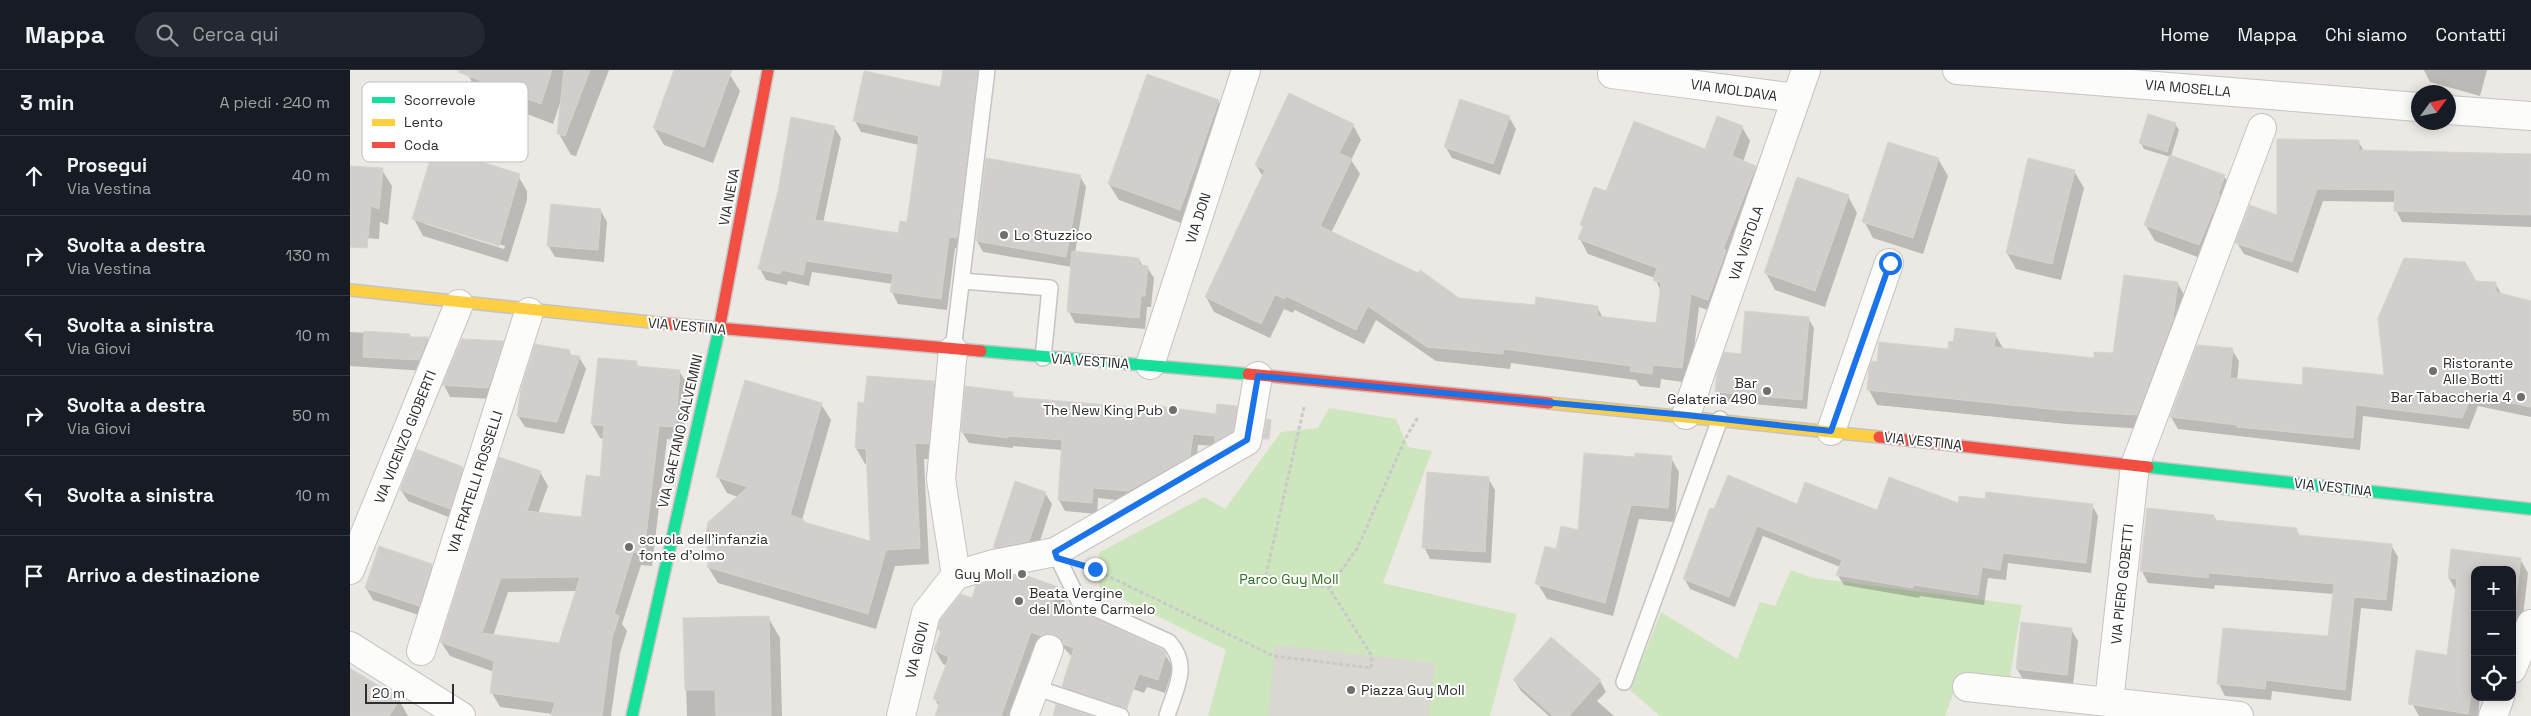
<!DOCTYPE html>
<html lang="it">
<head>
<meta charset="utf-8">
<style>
	body { margin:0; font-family:"Space Grotesk",sans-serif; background:#242831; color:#f1f3f6 }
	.controls { position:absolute; right:15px; bottom:15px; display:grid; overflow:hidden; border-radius:10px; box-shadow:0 2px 12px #0003 }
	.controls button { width:45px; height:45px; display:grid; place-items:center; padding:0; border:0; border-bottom:1px solid #363941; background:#171b24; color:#f1f3f6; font:25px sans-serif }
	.compass { position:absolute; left:2061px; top:15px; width:45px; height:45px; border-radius:50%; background:#171b24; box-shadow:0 2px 12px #0003; rotate:57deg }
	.scale { position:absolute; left:15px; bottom:12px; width:89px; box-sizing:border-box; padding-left:5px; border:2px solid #2e2e2e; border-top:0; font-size:14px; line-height:18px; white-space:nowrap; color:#2e2e2e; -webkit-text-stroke:4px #fff; paint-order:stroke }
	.stop { position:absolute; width:15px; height:15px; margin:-11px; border:4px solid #1a73e8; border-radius:50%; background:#fff }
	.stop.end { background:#1a73e8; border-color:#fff; box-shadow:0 1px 5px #0008 }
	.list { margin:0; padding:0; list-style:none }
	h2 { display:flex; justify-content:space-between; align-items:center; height:65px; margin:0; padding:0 20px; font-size:21px }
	h2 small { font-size:16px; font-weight:400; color:#9ea1a6 }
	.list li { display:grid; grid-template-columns:32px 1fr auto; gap:15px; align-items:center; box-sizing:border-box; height:80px; padding:0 20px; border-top:1px solid #363941 }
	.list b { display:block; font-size:19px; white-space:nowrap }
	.list p { margin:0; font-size:16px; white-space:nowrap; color:#9ea1a6 }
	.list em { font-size:16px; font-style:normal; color:#9ea1a6 }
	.icon { flex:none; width:28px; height:28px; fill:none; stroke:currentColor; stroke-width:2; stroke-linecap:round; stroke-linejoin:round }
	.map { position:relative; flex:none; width:2181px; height:646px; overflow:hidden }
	header { display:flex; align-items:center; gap:30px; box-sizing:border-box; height:70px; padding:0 25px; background:#171b24; border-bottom:1px solid #363941 }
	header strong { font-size:24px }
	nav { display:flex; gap:28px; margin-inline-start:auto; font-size:18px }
	.search { width:350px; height:45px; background:#242831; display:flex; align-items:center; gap:12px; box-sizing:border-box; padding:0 18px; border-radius:28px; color:#9ea1a6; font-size:19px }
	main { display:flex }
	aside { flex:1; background:#171b24 }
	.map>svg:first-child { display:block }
</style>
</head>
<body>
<header>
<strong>Mappa</strong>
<div class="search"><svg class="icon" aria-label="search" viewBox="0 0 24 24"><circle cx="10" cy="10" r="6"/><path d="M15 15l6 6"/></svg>Cerca qui</div>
<nav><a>Home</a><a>Mappa</a><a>Chi siamo</a><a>Contatti</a></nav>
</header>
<main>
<aside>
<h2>3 min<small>A piedi · 240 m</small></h2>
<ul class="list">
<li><svg class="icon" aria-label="ahead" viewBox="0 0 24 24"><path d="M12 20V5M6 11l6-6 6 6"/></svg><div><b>Prosegui</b><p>Via Vestina</p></div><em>40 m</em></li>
<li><svg class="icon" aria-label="right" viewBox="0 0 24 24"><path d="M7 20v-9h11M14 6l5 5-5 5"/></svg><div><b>Svolta a destra</b><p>Via Vestina</p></div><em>130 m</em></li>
<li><svg class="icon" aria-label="left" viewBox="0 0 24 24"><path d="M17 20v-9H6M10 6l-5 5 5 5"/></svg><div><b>Svolta a sinistra</b><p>Via Giovi</p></div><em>10 m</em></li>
<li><svg class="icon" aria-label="right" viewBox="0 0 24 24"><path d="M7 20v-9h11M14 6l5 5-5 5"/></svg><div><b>Svolta a destra</b><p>Via Giovi</p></div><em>50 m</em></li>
<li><svg class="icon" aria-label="left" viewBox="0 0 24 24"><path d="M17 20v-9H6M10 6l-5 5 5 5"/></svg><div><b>Svolta a sinistra</b></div><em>10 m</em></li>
<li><svg class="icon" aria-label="arrive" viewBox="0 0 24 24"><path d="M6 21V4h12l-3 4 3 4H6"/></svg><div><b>Arrivo a destinazione</b></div></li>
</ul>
</aside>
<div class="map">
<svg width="2181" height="646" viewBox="0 0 2181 646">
	<rect width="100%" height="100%" fill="#ece8e4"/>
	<g fill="#cee6be">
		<path d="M979 338 1046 349 1058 377 1082 381 1033 513 1167 544 1140 646H858L876 580 750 518 745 499 750 482 854 427 875 439 931 362 968 358Z"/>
		<path d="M1441 500 1463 508 1672 535 1658 618 1608 610 1595 646H1310L1280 620 1311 542 1387 589 1410 532 1425 536Z"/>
	</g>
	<path fill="#dad6d2" d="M925 575 1085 593 1079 646H918Z"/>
	<g fill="#0003" fill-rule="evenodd">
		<path d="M121 0H259L226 86 221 85 209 64 212 27 203 54 130 26 118 5Z"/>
		<path d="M325 0H367L380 5 390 21 363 93 314 75 304 58Z"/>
		<path d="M2074 0H2137L2130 26 2080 12Z"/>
		<path d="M624 25 631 37 613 179 605 178 597 240 548 234 542 222 543 214 462 202 459 216 438 211 437 215 416 210 410 199 484 57 491 68 473 153 549 164 558 153 569 75 511 62 505 51Z"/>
		<path d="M868 31 878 48 839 156 769 130 759 114Z"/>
		<path d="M1159 47 1166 59 1150 105 1102 88 1095 76Z"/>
		<path d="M1825 54 1829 60 1821 86 1874 106 1884 123 1858 191 1805 171 1795 154 1820 87 1794 79 1791 73Z"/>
		<path d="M1003 55 1011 70 1001 90 1010 104 981 163 1109 229 1186 236 1247 237 1253 248 1307 254 1311 222 1305 208 1238 184 1230 169 1234 158 1232 154 1256 123 1356 81 1392 57 1400 71 1393 92 1405 97 1413 111 1367 243 1349 237 1340 313 1311 309 1310 318 1290 316 1286 310 1161 293 1160 299 1086 291 1026 250 1014 274 945 240 943 243 934 239 920 268 864 242 856 227 913 107 906 95Z"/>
		<path d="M2008 71 2014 81 2181 85V157L2052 152 2046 140V132L1973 131 1948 203 1894 184 1887 173 1928 146Z"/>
		<path d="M1588 89 1598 106 1573 184 1523 168 1514 151Z"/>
		<path d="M0 97 32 100 42 116 38 155 30 152 29 169 0 167Z"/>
		<path d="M1724 101 1734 118 1711 210 1666 199 1657 183Z"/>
		<path d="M167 104 177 121V130L158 192 73 166 64 149ZM75 152 155 176 154 179 75 154Z"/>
		<path d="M730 106 736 117 725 183 789 189 793 197H797L804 208 801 237H797L795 259 725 253 719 242 722 197 633 182 627 171Z"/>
		<path d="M1498 126 1507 143 1475 237 1425 220 1416 203Z"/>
		<path d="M251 141 257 152 254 192 205 187 198 175Z"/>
		<path d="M2126 212 2145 213 2152 225 2181 232V347L2128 336 2119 359 2013 346 2010 380 1828 359 1821 347 1848 276 1882 280 1889 291 1887 310 1953 316 2036 306Z"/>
		<path d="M1828 214 1836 228 1795 359 1717 354 1527 335 1519 320 1528 293 1600 280 1645 264 1654 280 1745 289 1764 285Z"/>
		<path d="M1458 248 1464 258 1457 339 1372 331 1367 321 1392 285Z"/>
		<path d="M0 262 60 265 61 268 78 269 84 279 75 301 0 296Z"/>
		<path d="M112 270 153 272 159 283 145 329 100 327 94 315Z"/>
		<path d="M219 281 222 286 229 287 236 299 214 364 175 357 168 346Z"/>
		<path d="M286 292 289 298 329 301 338 315 333 371 317 369 302 496 291 495 272 554 277 561 270 583 261 646H202V644L150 637 142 623 144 602 100 586 91 572 190 402 198 416 188 444 232 448 251 408 254 369 250 368 242 354ZM227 521 210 575 143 566 158 522Z"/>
		<path d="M584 312 593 329 587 390 574 389 579 494 545 496 526 559 368 513 358 497 388 427 377 423 368 407 471 334 481 350 452 450 455 453 522 472 518 394H515L506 378 516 334Z"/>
		<path d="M662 323 665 329 867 345 886 337 893 348 889 372 869 376 848 375 846 397 785 432 748 428 747 444 715 441 709 430 712 380 663 376V378L619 373 612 362Z"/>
		<path d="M1321 388 1329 402 1325 452 1289 449 1263 546 1197 529 1188 514 1207 480Z"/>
		<path d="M112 398 119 409 106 450 58 431 51 420Z"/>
		<path d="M1138 408 1145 420 1141 493 1080 489 1074 477Z"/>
		<path d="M666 413 695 423 702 434 686 483 651 489 645 478Z"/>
		<path d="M1636 431 1742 435 1748 446 1741 503 1658 493 1656 510 1638 508 1634 535 1570 526 1569 528 1494 515 1487 504 1490 497 1413 466 1385 537 1340 519 1334 508 1361 439 1447 436 1527 442Z"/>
		<path d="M1864 446 1867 452 1946 459 1950 466 2041 475 2048 487 2042 541 2011 538 2001 631 1922 621 1921 630 1875 626 1869 614 1980 567 1984 524 1865 515 1864 519 1798 513 1792 501Z"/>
		<path d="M30 478 81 495 88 507 75 547 23 530 16 518Z"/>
		<path d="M2102 480 2170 489 2178 503 2171 564 2162 563V500H2125V627H2130L2128 646H2069L2063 635 2098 586 2106 521 2099 508Z"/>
		<path d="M708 518 715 532 712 539 815 584 823 598 815 623 797 617 794 623 783 619 775 646 721 630 713 616 722 587 713 577 699 579 668 646H586L589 637 585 629 597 596 593 594 585 580 591 563 589 560 622 529Z"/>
		<path d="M418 547 430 568 432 646H337L334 549Z"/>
		<path d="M1721 559 1728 571 1723 616 1674 611 1667 599Z"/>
		<path d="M0 600 49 630 58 646H0Z"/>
		<path d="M1164 610 1250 611 1256 622 1247 631 1264 646H1199L1171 621Z"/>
	</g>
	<g fill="#d1cecb" stroke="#d7d4d0" fill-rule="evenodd">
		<path d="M109 0H202L191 34 108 2Z"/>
		<path d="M214 0H240L215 66 207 64Z"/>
		<path d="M324 0H382L354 77 303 58Z"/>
		<path d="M593 0H628L607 168 599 167 591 229 540 222 543 204 456 191 453 205 432 200 430 204 408 199 428 121 441 47 485 56 465 150 548 163 550 151 557 152 569 66 503 51 514 1 590 17Z"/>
		<path d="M797 4 869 30 830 140 758 114Z"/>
		<path d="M939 23 1004 54 989 83 1002 89 970 156 1068 203 1070 200 1109 228 1185 235 1186 227 1248 236 1247 246 1306 253 1311 213 1303 210 1307 198 1228 169 1233 156 1230 155 1244 117 1256 121 1284 51 1355 79 1367 46 1393 56 1382 86 1406 96 1373 179 1376 180 1358 230 1341 224 1332 298 1303 295 1302 304 1280 301 1281 296 1153 279V284L1077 277 1018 236 1006 260 936 226 935 229 925 225 911 254 855 227 915 100 905 95Z"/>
		<path d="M1110 29 1160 46 1143 94 1094 77Z"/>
		<path d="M1798 44 1826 53 1817 82 1789 73Z"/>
		<path d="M1927 69 2009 70V80L2181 84V145L2044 141 2045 120 1967 119 1942 192 1885 173 1900 135 1927 145Z"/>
		<path d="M1538 72 1589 88 1563 168 1512 152Z"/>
		<path d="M84 77 170 104 149 176 62 149Z"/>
		<path d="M1820 85 1875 105 1868 125H1870L1849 175 1794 155Z"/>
		<path d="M636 88 731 105 716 187 626 171Z"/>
		<path d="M1678 88 1725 100 1702 194 1656 183Z"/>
		<path d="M0 96 33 98 29 139 21 136 17 178 0 177Z"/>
		<path d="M1447 107 1499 125 1465 221 1414 203Z"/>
		<path d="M201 134 251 139 248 180 197 176Z"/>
		<path d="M722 181 789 188V195L798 196 795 226H791L789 248 717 242Z"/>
		<path d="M2054 188 2115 192 2126 211 2146 212V222L2181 231V337L2122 325 2112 348 2006 335 2003 368 1887 357V355L1820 347 1847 275 1883 278 1880 308 1952 315 1953 297 2034 305 2028 248Z"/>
		<path d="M1774 205 1828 212 1823 249 1787 345 1708 340 1517 320 1519 298 1522 291 1527 292 1529 272 1598 279 1599 271 1603 272 1605 258 1646 263 1644 277 1744 288V282L1763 283Z"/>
		<path d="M1395 241 1459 247 1452 330 1365 322 1367 303 1374 282 1391 284Z"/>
		<path d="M14 261 60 264V267H78L69 290 13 287Z"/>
		<path d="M112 269 154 271 138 318 92 315Z"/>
		<path d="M185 274 220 280 219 285 230 286 207 352 167 346 171 319Z"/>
		<path d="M248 288 287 291V296L330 300 326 357 309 356 294 483 283 482 264 544 269 546 262 568 252 646H201L205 632 140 623 144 591 90 572 149 387 191 401 177 441 231 447 236 405 250 407 254 356 241 354ZM230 507 209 573 132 563 151 508Z"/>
		<path d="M517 306 584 311 579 374 565 373 570 478 536 480 518 544 357 497 360 487 355 468 358 452 398 417 366 407 395 310 472 333 440 445 454 450V452L520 471 516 379 505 378 508 332 514 333Z"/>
		<path d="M615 316 663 322 662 327 807 339 808 336 866 344 867 334 887 336 883 361 865 372V366L843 364 840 386 778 421 743 418 742 433 708 430 712 370 658 366V368L611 362Z"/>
		<path d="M917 349 921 350 919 369H913Z"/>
		<path d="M66 379 113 397 100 439 50 420Z"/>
		<path d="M1234 383 1285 387V383L1322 386 1318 438 1281 435 1255 533 1185 514 1195 476 1206 479 1211 456 1228 460Z"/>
		<path d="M1077 402 1139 407 1135 482 1072 478Z"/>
		<path d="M1378 405 1447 434 1455 412 1527 440 1539 407 1608 433 1609 426 1635 429 1636 422 1743 434 1736 493 1653 483 1650 500 1632 497 1628 525 1564 515 1563 518 1486 505 1492 490 1407 456 1379 527 1333 509 1360 438 1364 439Z"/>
		<path d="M665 411 696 422 679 471 643 478Z"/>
		<path d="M1797 438 1864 445V450L1947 458V465L2042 474 2036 530 2004 527 1995 620 1916 610 1915 619 1867 614 1873 558 1978 566 1984 514 1859 503 1858 508 1790 501Z"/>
		<path d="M29 476 82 494 69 536 15 518Z"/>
		<path d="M2101 479 2171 488 2163 550 2162 500H2125V600L2118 644 2058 634 2066 580 2097 585 2107 509 2098 508Z"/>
		<path d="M672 504 708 517 702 535 744 548 813 580 816 584 808 610 789 604 776 639 712 616 724 578 713 574 704 564 691 566 681 562 651 646H585L590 632 583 629 599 587 584 580 591 561 588 560 590 550 611 524 622 528 626 515Z"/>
		<path d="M419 546 421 646H366L365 620H335L333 548Z"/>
		<path d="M1671 552 1722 558 1717 605 1666 599Z"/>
		<path d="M1201 567 1251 610 1219 646H1203L1163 610Z"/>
		<path d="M0 598 50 629 39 646H0Z"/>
		<path d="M706 634 741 646H703Z"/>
	</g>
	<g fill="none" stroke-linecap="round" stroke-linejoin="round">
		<g stroke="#c5c4c5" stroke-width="18">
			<g id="lane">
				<path d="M612 211 700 218 693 288"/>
				<path d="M603 280 637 0"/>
				<path d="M705 482 729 531 819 572C841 596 825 619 817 646"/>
				<path d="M1274 612 1370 349"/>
				<path d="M684 617 771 646"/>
			</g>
		</g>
		<g stroke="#c5c4c5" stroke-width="30">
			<g id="street">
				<path d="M1607 0 2068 37"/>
				<path d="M1262 4 1446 28"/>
				<path d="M2098 40 2181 46"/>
				<path d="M603 280 591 409 606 505"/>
				<path d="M800 295 896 0"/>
				<path d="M1336 345 1456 0"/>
				<path d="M1481 361 1539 193"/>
				<path d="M0 500 109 234"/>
				<path d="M0 576 111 646"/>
				<path d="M71 581 179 242"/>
				<path d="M2162 599 2181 554"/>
				<path d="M1617 617 1889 646"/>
				<path d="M1759 632 1785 395 1912 58"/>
				<path d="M551 646 576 543 606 505 644 494 705 482 897 371 908 306"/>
				<path d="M674 646 699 579"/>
				<path d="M2143 646 2150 627"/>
			</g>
		</g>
		<g stroke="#c5c4c5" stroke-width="14">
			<g id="fast">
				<path d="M631 281 898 304"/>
				<path d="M1798 397 2181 439"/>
				<path d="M282 646 369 260"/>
			</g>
		</g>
		<g stroke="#c5c4c5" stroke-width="14">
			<g id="slow">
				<path d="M0 220 309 253"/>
				<path d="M1199 333 1529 367"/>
			</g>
		</g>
		<g stroke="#c5c4c5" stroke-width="14">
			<g id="jam">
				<path d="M309 253 631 281"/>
				<path d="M369 260 418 0"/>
				<path d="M898 304 1199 333"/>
				<path d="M1529 367 1798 397"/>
			</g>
		</g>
		<g stroke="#c9c9c8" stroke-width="3" stroke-dasharray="4 2.5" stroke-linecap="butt">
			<path d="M737 496 924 586 1021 598 1022 586 979 518 916 505 954 337"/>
			<path d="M979 518 1008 477 1055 369 1068 347"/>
		</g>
		<use href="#lane" stroke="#fcfcfb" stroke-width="15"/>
		<use href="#street" stroke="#fcfcfb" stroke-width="28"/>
		<use href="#fast" stroke="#16e098" stroke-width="11"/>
		<use href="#slow" stroke="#ffcf43" stroke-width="11"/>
		<use href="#jam" stroke="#f24e42" stroke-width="11"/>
	</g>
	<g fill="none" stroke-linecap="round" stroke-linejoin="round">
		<path stroke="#1a73e8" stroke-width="6" d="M745 499 707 488 705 482 897 370 908 306 1336 345 1481 361 1540 193"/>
	</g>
	<g fill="#706f6e" stroke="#fff" stroke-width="2">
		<circle cx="654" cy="165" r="5"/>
		<circle cx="2083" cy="301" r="5"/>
		<circle cx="1417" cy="321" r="5"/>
		<circle cx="2171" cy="327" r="5"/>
		<circle cx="823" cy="340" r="5"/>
		<circle cx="279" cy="477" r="5"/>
		<circle cx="672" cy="504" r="5"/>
		<circle cx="669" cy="531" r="5"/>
		<circle cx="1001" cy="620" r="5"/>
	</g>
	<g text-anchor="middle" stroke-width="4" stroke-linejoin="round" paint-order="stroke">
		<g font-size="14" fill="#2e2e2e" stroke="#fff">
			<text transform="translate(1838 18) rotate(5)" y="5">VIA MOSELLA</text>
			<text transform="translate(1384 20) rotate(8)" y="5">VIA MOLDAVA</text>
			<text transform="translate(379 127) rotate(-79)" y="5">VIA NEVA</text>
			<text transform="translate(848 148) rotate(-72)" y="5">VIA DON</text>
			<text transform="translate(1396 173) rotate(-71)" y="5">VIA VISTOLA</text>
			<text transform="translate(337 256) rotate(5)" y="5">VIA VESTINA</text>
			<text transform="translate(740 291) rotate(4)" y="5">VIA VESTINA</text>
			<text transform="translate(330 361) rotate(-77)" y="5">VIA GAETANO SALVEMINI</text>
			<text transform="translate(55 367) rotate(-68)" y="5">VIA VICENZO GIOBERTI</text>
			<text transform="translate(1573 371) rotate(6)" y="5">VIA VESTINA</text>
			<text transform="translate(125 412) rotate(-72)" y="5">VIA FRATELLI ROSSELLI</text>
			<text transform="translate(1983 417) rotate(6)" y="5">VIA VESTINA</text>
			<text transform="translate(1772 514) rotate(-84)" y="5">VIA PIERO GOBETTI</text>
			<text transform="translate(567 580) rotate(-76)" y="5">VIA GIOVI</text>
		</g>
		<g font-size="14" fill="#2e2e2e" stroke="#fff" text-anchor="start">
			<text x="664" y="170">Lo Stuzzico</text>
			<text x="2093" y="298">Ristorante<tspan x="2093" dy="16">Alle Botti</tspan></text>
			<text x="1407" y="318" text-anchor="end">Bar<tspan x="1407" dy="16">Gelateria 490</tspan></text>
			<text x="2161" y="332" text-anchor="end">Bar Tabaccheria 4</text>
			<text x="813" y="345" text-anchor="end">The New King Pub</text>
			<text x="289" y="474">scuola dell'infanzia<tspan x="289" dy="16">fonte d'olmo</tspan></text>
			<text x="662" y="509" text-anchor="end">Guy Moll</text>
			<text x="679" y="528">Beata Vergine<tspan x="679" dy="16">del Monte Carmelo</tspan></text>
			<text x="1011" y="625">Piazza Guy Moll</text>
		</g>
		<g font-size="14" fill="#2c6e1b" stroke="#fff">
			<text x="939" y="514">Parco Guy Moll</text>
		</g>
	</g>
	<rect x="12" y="12" width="166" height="80" rx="8" fill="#fff" stroke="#c0c0c0" stroke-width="1"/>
	<rect x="22" y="27" width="23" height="6" fill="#16e098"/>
	<rect x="22" y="49" width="23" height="7" fill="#ffcf43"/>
	<rect x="22" y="72" width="23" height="6" fill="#f24e42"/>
	<g font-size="14" fill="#2e2e2e">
		<text x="54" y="35">Scorrevole</text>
		<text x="54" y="57">Lento</text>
		<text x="54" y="80">Coda</text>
	</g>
</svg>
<div class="controls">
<button>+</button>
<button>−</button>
<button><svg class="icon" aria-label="locate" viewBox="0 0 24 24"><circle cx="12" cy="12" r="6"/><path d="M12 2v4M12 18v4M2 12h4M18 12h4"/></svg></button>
</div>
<svg class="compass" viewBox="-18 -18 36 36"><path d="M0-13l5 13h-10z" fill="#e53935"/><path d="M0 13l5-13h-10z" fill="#9ea1a6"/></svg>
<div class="scale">20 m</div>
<div class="stop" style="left:1540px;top:193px"></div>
<div class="stop end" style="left:745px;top:499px"></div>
</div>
</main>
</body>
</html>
